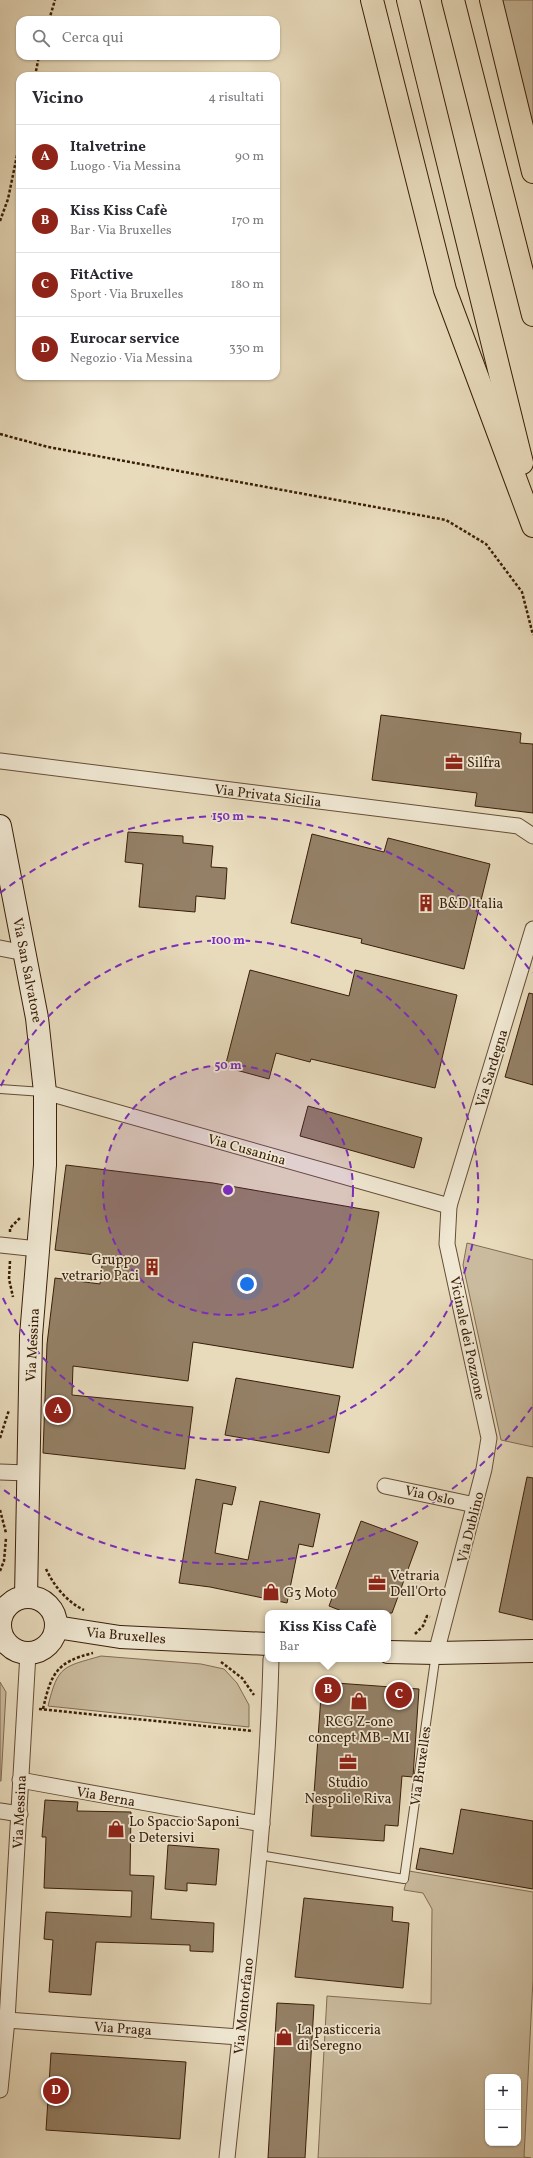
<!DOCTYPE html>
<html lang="it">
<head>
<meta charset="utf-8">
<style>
	body { margin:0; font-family:Vollkorn,serif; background:#f2f2f3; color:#2b2b33 }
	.controls { position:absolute; right:12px; bottom:12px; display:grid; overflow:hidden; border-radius:8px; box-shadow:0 1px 3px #0004 }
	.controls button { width:36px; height:36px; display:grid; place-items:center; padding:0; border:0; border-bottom:1px solid #e1e1e2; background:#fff; color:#2b2b33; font:20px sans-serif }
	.you { position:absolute; left:247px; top:1284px; width:14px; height:14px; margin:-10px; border:3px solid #fff; border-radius:50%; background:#1a73e8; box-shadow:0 0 0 6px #1a73e833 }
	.badge { display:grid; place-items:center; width:26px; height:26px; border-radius:50%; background:#8f2418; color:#fff; font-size:13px; font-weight:700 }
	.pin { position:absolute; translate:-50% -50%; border:2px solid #fff; box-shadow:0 1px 4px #0006 }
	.popup { position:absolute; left:265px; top:1610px; width:126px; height:52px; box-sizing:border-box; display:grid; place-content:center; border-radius:8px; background:#fff; filter:drop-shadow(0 1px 3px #0005); font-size:13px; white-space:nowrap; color:#7c7c81 }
	.popup b { font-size:15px; color:#2b2b33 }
	.popup::after { content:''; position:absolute; left:50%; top:100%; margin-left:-8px; border:8px solid transparent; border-top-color:#fff }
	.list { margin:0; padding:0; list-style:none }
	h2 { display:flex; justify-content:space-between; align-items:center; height:52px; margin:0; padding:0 16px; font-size:17px }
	h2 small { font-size:13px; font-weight:400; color:#7c7c81 }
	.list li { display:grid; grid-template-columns:26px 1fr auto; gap:12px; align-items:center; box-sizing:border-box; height:64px; padding:0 16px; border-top:1px solid #e1e1e2 }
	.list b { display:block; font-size:15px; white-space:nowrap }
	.list p { margin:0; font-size:13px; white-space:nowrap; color:#7c7c81 }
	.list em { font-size:13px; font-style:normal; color:#7c7c81 }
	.icon { flex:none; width:22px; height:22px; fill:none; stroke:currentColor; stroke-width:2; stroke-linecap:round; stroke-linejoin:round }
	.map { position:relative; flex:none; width:533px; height:2158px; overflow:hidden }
	.search { position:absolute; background:#fff; box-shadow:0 1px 3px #0004; left:16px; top:16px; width:264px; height:44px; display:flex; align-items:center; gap:10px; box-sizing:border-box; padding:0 14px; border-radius:12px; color:#7c7c81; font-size:15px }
	.panel { position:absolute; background:#fff; box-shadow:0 1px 3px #0004; left:16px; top:72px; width:264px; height:308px; border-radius:12px }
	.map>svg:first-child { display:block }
</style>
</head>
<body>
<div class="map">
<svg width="533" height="2158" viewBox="0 0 533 2158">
	<rect width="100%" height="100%" fill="#e8dbbc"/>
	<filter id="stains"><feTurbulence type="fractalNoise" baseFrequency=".005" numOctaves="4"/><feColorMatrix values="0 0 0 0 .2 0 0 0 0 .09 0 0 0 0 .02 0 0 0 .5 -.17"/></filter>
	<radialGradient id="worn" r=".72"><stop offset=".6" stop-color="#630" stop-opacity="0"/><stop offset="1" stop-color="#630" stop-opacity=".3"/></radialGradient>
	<g fill="#cabb9e" stroke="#826c54" fill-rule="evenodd">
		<path d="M502 0H533V136Z"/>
		<path d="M467 1243 533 1260V1447L501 1440 463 1265Z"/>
		<path d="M101 1656 201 1664 224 1669 237 1683 249 1705V1727L48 1706C58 1665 63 1667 101 1656Z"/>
		<path d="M0 1682 6 1692 1 1781H0Z"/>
		<path d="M409 1871 533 1892V1979L524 2157 531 2158H318L327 1996 431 2004 432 1909 423 1893 404 1890ZM488 2077H518V2143H488Z"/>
	</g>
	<g fill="#948066" stroke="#3a1e09">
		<path d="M381 715 521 733 520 743 533 744V813L475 806 477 793 372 780Z"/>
		<path d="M128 832 183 836V843L213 846 211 867 227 868 225 899 196 896 195 912 139 907 143 864 125 862Z"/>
		<path d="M312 834 384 852 388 838 490 864 464 969 361 943 362 939 291 923Z"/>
		<path d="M250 970 349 996 355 970 457 995 435 1088 311 1059 310 1062 276 1053 269 1079 225 1067Z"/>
		<path d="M529 993 533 994V1085L505 1077Z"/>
		<path d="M308 1106 422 1138 414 1168 300 1136Z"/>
		<path d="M66 1165 213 1183 379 1212 353 1368 193 1342 188 1381 73 1366 72 1395 193 1407 185 1469 43 1453 47 1344 55 1278 100 1284 103 1256 55 1250Z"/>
		<path d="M236 1378 340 1396 329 1453 225 1435Z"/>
		<path d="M527 1477 533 1478V1620L499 1612Z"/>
		<path d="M196 1479 236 1487 232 1505 223 1503 215 1553 248 1560 260 1501 320 1514 313 1547 299 1544 287 1603 210 1587 179 1583Z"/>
		<path d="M361 1521 418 1542 392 1613H347L329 1606Z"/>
		<path d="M322 1682 419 1689 413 1777 402 1776 398 1826 385 1825 384 1841 311 1836Z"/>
		<path d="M45 1800 78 1802 77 1811 131 1812 130 1875 154 1876 151 1919 214 1923 213 1952 190 1951V1945L96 1942 91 1995 49 1992 53 1940 44 1939 46 1912 131 1917 132 1891 44 1888 46 1837H42Z"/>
		<path d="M461 1809 533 1821V1889L416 1869 420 1848 453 1854Z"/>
		<path d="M168 1845 219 1849 216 1885 187 1883V1891L165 1889Z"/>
		<path d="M304 1898 393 1907 392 1921 409 1923 403 1988 295 1977Z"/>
		<path d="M277 2003 314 2005 305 2158H268Z"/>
		<path d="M51 2053 186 2062 180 2139 46 2130Z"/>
	</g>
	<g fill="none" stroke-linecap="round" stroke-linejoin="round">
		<g stroke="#664d36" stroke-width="10">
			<g id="lane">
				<path d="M0 1089 43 1092"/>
				<path d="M259 1855 404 1879 436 1653"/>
			</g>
		</g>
		<g stroke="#664d36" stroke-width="17">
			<g id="street">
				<path d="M0 761 518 826 533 836"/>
				<path d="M0 948 25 953"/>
				<path d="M45 1092 449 1206"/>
				<path d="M0 1245 38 1249"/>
				<path d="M0 1472 27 1473"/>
				<path d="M385 1486 475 1505"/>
				<path d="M436 1653 484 1469 489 1438 447 1244 449 1206 533 929"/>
				<path d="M20 1780 262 1824"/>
				<path d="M0 1811 20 1814"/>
				<path d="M7 2020 239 2037"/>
				<path d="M0 2090 7 2020 28 1653"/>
				<path d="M227 2158C244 1992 267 1826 271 1659"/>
			</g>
		</g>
		<g stroke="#3a1e09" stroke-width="24">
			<g id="secondary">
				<path d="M0 826 37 1018 45 1092V1165L31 1336 26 1597"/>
				<circle cx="28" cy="1625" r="28"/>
				<path d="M56 1627 120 1637 268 1644"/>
				<path d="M388 1652 436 1653 533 1651"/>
			</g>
		</g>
		<g stroke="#3a1e09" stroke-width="24">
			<g id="highway">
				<path d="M372 0 445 290 533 526"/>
				<path d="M408 0 522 463"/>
				<path d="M453 0 533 315"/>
				<path d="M491 0 533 172"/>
			</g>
		</g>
		<g stroke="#3a1e09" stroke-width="2.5" stroke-dasharray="3 2" stroke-linecap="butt">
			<path d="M49 20 55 0"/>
			<path d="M35 76 39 56"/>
			<path d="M0 221 8 199 20 141"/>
			<path d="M0 434 48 447 446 520 486 544 522 592 533 635"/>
			<path d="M10 1232V1228L21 1217"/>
			<path d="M10 1261 9 1279 13 1297"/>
			<path d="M0 1438 9 1410"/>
			<path d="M0 1510 6 1533"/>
			<path d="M46 1569C54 1586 67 1602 84 1610"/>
			<path d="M0 1571 4 1561 6 1538"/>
			<path d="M415 1634 423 1626 427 1616 430 1617"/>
			<path d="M221 1662 242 1678 254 1695"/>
			<path d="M39 1709 253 1731"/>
			<path d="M43 1709C51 1674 56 1662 93 1653"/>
		</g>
		<use href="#lane" stroke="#f0e8d3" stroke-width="8"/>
		<use href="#street" stroke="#f0e8d3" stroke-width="15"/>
		<use href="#secondary" stroke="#f0e8d3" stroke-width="22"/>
		<use href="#highway" stroke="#e8dbbc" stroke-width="22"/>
	</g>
	<circle cx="228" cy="1190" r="125" fill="#7b2cbf" fill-opacity=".12"/>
	<g fill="none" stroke="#7b2cbf" stroke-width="2" stroke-dasharray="7 5">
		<circle cx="228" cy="1190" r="125"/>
		<path d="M1 1086A250 250 0 1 1 1 1294"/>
		<path d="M532 1407A374 374 0 0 1 0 1487M0 893A374 374 0 0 1 532 973"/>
	</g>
	<defs>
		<g id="office-bare" transform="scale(1.38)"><path d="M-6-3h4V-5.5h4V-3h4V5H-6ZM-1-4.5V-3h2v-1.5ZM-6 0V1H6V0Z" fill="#8f2418" stroke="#f0e8d3" stroke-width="2.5" paint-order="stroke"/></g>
		<g id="building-bare" transform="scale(1.38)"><path d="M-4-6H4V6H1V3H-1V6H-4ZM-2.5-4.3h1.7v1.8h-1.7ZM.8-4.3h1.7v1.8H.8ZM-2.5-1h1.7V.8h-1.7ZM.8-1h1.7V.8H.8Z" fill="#8f2418" stroke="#f0e8d3" stroke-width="2.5" paint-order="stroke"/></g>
		<g id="shop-bare" transform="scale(1.38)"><path d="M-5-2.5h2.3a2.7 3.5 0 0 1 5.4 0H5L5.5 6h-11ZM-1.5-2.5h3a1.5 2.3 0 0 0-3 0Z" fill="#8f2418" stroke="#f0e8d3" stroke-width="2.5" paint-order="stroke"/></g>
	</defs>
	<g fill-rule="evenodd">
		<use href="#office-bare" x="454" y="762"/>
		<use href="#building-bare" x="426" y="903"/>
		<use href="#building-bare" x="152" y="1267"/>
		<use href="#office-bare" x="377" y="1583"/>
		<use href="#shop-bare" x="271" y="1592"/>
		<use href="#shop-bare" x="359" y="1701"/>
		<use href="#office-bare" x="348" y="1762"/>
		<use href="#shop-bare" x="116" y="1829"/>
		<use href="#shop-bare" x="284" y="2037"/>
	</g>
	<g text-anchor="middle" stroke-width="3.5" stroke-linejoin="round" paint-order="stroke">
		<g font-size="14" fill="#3a1e09" stroke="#f0e8d3" text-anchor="start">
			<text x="467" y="767">Silfra</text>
			<text x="439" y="908">B&amp;D Italia</text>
			<text x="139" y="1264" text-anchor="end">Gruppo<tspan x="139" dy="16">vetrario Paci</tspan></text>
			<text x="390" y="1580">Vetraria<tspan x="390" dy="16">Dell'Orto</tspan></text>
			<text x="284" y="1597">G3 Moto</text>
			<text x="359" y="1726" text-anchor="middle">RCG Z-one<tspan x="359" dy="16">concept MB - MI</tspan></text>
			<text x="348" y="1787" text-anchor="middle">Studio<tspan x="348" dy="16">Nespoli e Riva</tspan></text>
			<text x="129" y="1826">Lo Spaccio Saponi<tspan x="129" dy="16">e Detersivi</tspan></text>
			<text x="297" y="2034">La pasticceria<tspan x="297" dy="16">di Seregno</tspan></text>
		</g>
		<g font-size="14" fill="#3a1e09" stroke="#f0e8d3">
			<text transform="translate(268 795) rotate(7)" y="5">Via Privata Sicilia</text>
			<text transform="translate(28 970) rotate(79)" y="5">Via San Salvatore</text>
			<text transform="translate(491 1068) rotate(-73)" y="5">Via Sardegna</text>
			<text transform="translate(247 1149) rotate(16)" y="5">Via Cusanina</text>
			<text transform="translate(468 1338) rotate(78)" y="5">Vicinale dei Pozzone</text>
			<text transform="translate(32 1345) rotate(-87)" y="5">Via Messina</text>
			<text transform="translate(430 1495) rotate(12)" y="5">Via Oslo</text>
			<text transform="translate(470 1527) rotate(-76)" y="5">Via Dublino</text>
			<text transform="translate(126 1635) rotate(5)" y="5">Via Bruxelles</text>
			<text transform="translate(420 1766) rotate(-82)" y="5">Via Bruxelles</text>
			<text transform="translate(106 1796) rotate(10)" y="5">Via Berna</text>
			<text transform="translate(19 1812) rotate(-87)" y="5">Via Messina</text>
			<text transform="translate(243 2006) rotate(-84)" y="5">Via Montorfano</text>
			<text transform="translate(123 2028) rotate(4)" y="5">Via Praga</text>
		</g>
	</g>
	<circle cx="228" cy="1190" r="6" fill="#7b2cbf" stroke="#f0e8d3" stroke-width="2"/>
	<g font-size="12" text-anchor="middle" font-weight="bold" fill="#7b2cbf" stroke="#f0e8d3" stroke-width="3.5" stroke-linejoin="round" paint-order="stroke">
		<text x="228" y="820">150 m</text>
		<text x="228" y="944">100 m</text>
		<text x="228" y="1069">50 m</text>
	</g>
	<rect width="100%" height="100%" filter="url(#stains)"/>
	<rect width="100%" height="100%" fill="url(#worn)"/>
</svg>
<div class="controls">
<button>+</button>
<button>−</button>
</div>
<div class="you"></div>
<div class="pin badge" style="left:58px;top:1410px">A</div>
<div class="pin badge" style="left:328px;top:1690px">B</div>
<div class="popup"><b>Kiss Kiss Cafè</b>Bar</div>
<div class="pin badge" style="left:399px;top:1695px">C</div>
<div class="pin badge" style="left:56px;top:2091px">D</div>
<div class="search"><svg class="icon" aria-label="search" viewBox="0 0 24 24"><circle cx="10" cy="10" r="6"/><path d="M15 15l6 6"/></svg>Cerca qui</div>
<section class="panel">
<h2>Vicino<small>4 risultati</small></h2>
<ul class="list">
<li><span class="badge">A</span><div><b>Italvetrine</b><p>Luogo · Via Messina</p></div><em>90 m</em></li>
<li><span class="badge">B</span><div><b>Kiss Kiss Cafè</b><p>Bar · Via Bruxelles</p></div><em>170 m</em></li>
<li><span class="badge">C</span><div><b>FitActive</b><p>Sport · Via Bruxelles</p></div><em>180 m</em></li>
<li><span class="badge">D</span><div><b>Eurocar service</b><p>Negozio · Via Messina</p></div><em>330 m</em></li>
</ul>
</section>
</div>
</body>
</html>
